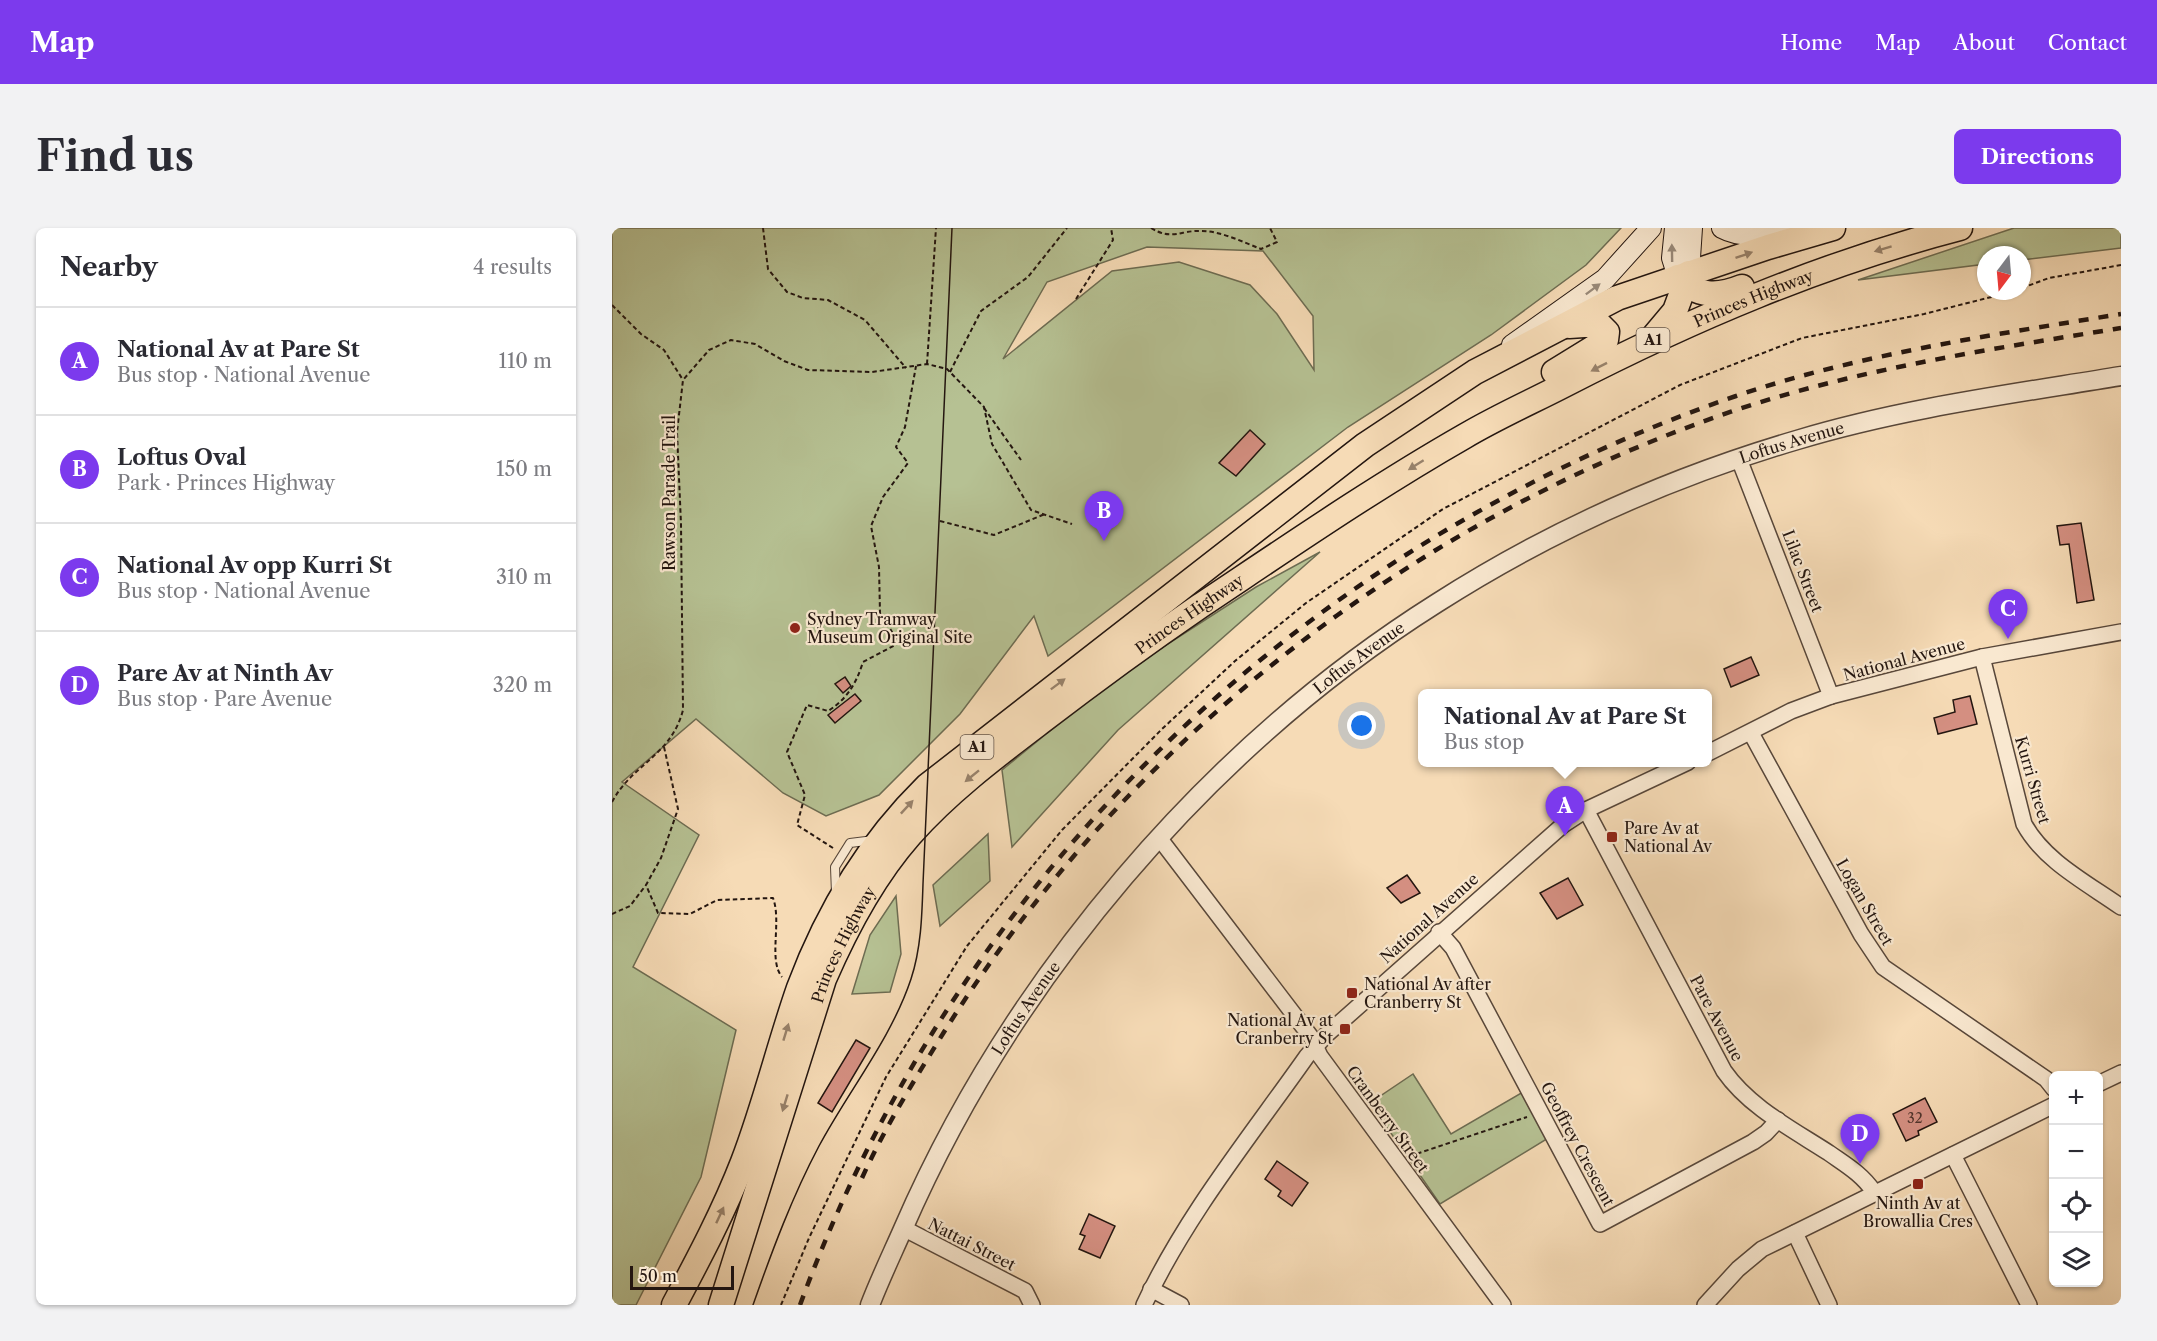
<!DOCTYPE html>
<html lang="en">
<head>
<meta charset="utf-8">
<style>
	body { margin:0; font-family:"Libre Caslon Text",serif; background:#f2f2f3; color:#2b2b33 }
	.controls { position:absolute; right:18px; bottom:18px; display:grid; overflow:hidden; border-radius:9px; box-shadow:0 2px 4px #0004 }
	.controls button { width:54px; height:54px; display:grid; place-items:center; padding:0; border:0; border-bottom:2px solid #e1e1e2; background:#fff; color:#2b2b33; font:30px sans-serif }
	.compass { position:absolute; left:1365px; top:18px; width:54px; height:54px; border-radius:50%; background:#fff; box-shadow:0 2px 4px #0004; rotate:196deg }
	.scale { position:absolute; left:18px; bottom:15px; width:104px; box-sizing:border-box; padding-left:6px; border:3px solid #241610; border-top:0; font-size:16px; line-height:21px; white-space:nowrap; color:#241610; -webkit-text-stroke:4px #f9e8d0; paint-order:stroke }
	.you { position:absolute; left:750px; top:498px; width:21px; height:21px; margin:-15px; border:4px solid #fff; border-radius:50%; background:#1a73e8; box-shadow:0 0 0 9px #1a73e833 }
	.badge { display:grid; place-items:center; width:39px; height:39px; border-radius:50%; background:#7c3aed; color:#fff; font-size:20px; font-weight:700 }
	.pin { position:absolute; translate:-50% -50px; filter:drop-shadow(0 2px 3px #0008) }
	.pin::after { content:''; position:absolute; top:32px; width:21px; height:18px; background:inherit; clip-path:polygon(0 0,100% 0,50% 100%) }
	.popup { position:absolute; left:806px; top:461px; width:294px; height:78px; box-sizing:border-box; display:grid; place-content:center; border-radius:9px; background:#fff; filter:drop-shadow(0 2px 4px #0005); font-size:20px; white-space:nowrap; color:#7c7c81 }
	.popup b { font-size:22px; color:#2b2b33 }
	.popup::after { content:''; position:absolute; left:50%; top:100%; margin-left:-12px; border:12px solid transparent; border-top-color:#fff }
	.list { margin:0; padding:0; list-style:none }
	h2 { display:flex; justify-content:space-between; align-items:center; height:78px; margin:0; padding:0 24px; font-size:26px }
	h2 small { font-size:20px; font-weight:400; color:#7c7c81 }
	.list li { display:grid; grid-template-columns:39px 1fr auto; gap:18px; align-items:center; box-sizing:border-box; height:108px; padding:0 24px; border-top:2px solid #e1e1e2 }
	.list b { display:block; font-size:22px; white-space:nowrap }
	.list p { margin:0; font-size:20px; white-space:nowrap; color:#7c7c81 }
	.list em { font-size:20px; font-style:normal; color:#7c7c81 }
	.icon { flex:none; width:33px; height:33px; fill:none; stroke:currentColor; stroke-width:2; stroke-linecap:round; stroke-linejoin:round }
	.map { position:relative; flex:none; width:1509px; height:1077px; overflow:hidden; border-radius:9px }
	header { display:flex; align-items:center; gap:36px; box-sizing:border-box; height:84px; padding:0 30px; background:#7c3aed; color:#fff }
	header strong { font-size:28px }
	nav { display:flex; gap:33px; margin-inline-start:auto; font-size:21px }
	.intro { display:flex; align-items:center; justify-content:space-between; box-sizing:border-box; height:144px; padding:0 36px }
	h1 { margin:0; font-size:42px }
	.button { padding:15px 27px; border-radius:9px; background:#7c3aed; color:#fff; font-size:21px; font-weight:700 }
	main { display:flex; gap:36px; padding:0 36px }
	aside { flex:1; background:#fff; border-radius:9px; box-shadow:0 2px 4px #0004 }
	.map>svg:first-child { display:block }
</style>
</head>
<body>
<header>
<strong>Map</strong>
<nav><a>Home</a><a>Map</a><a>About</a><a>Contact</a></nav>
</header>
<div class="intro"><h1>Find us</h1><a class="button">Directions</a></div>
<main>
<aside>
<h2>Nearby<small>4 results</small></h2>
<ul class="list">
<li><span class="badge">A</span><div><b>National Av at Pare St</b><p>Bus stop · National Avenue</p></div><em>110 m</em></li>
<li><span class="badge">B</span><div><b>Loftus Oval</b><p>Park · Princes Highway</p></div><em>150 m</em></li>
<li><span class="badge">C</span><div><b>National Av opp Kurri St</b><p>Bus stop · National Avenue</p></div><em>310 m</em></li>
<li><span class="badge">D</span><div><b>Pare Av at Ninth Av</b><p>Bus stop · Pare Avenue</p></div><em>320 m</em></li>
</ul>
</aside>
<div class="map">
<svg width="1509" height="1077" viewBox="0 0 1509 1077">
	<rect width="100%" height="100%" fill="#f6dbb6"/>
	<filter id="stains"><feTurbulence type="fractalNoise" baseFrequency=".00333" numOctaves="4"/><feColorMatrix values="0 0 0 0 .2 0 0 0 0 .09 0 0 0 0 .02 0 0 0 .5 -.17"/></filter>
	<radialGradient id="worn" r=".72"><stop offset=".6" stop-color="#630" stop-opacity="0"/><stop offset="1" stop-color="#630" stop-opacity=".3"/></radialGradient>
	<g fill="#b6c193" stroke="#6d6c52" stroke-width="1.5" fill-rule="evenodd">
		<path d="M0 0H1009L974 37 879 107 736 199 436 428 422 388 348 486 267 567 214 588 171 565 84 491 10 554 87 607 21 739 124 802 89 949 24 1077H0ZM535 19 651 23 701 88 702 142 665 86 638 57 567 34 500 43 391 131 435 54Z"/>
		<path d="M1402 0H1509V20L1410 32V27H1374V36L1246 52Z"/>
		<path d="M708 324 506 502 400 619 390 542 503 450 644 359Z"/>
		<path d="M376 606 378 653 328 698 321 657Z"/>
		<path d="M284 668 289 726 278 764 240 766 258 707Z"/>
		<path d="M801 846 839 906 911 864 938 909 828 976 758 875Z"/>
	</g>
	<g fill="#d48f81" stroke="#241610" stroke-width="1.5">
		<path d="M638 202 653 216 624 248 607 235Z"/>
		<path d="M1469 295 1482 372 1465 375 1457 316 1448 317 1445 298Z"/>
		<path d="M1139 429 1147 447 1119 459 1112 441Z"/>
		<path d="M233 449 239 458 231 465 223 456Z"/>
		<path d="M243 466 249 473 223 495 216 487Z"/>
		<path d="M1358 468 1365 496 1326 506 1322 490 1343 484 1341 472Z"/>
		<path d="M795 647 808 665 789 675 775 660Z"/>
		<path d="M956 650 971 677 945 691 928 665Z"/>
		<path d="M244 812 258 820 220 884 206 875Z"/>
		<path d="M1313 870 1325 894 1306 903 1307 907 1294 913 1281 886Z"/>
		<path d="M665 933 696 955 680 978 666 968 669 963 653 951Z"/>
		<path d="M477 986 503 998 488 1030 467 1021 473 1008 468 1006Z"/>
	</g>
	<g fill="none" stroke-linecap="round" stroke-linejoin="round">
		<g stroke="#58473a" stroke-width="10">
			<path id="service" d="M224 665 223 639 238 615 262 612"/>
		</g>
		<g stroke="#58473a" stroke-width="18">
			<g id="minor">
				<path d="M1127 231 1219 468"/>
				<path d="M1370 429 1412 596C1432 633 1475 655 1509 679"/>
				<path d="M1139 505 1249 706 1271 739 1434 851 1442 861"/>
				<path d="M1096 525 1179 483 1219 468 1370 429 1509 404"/>
				<path d="M974 582 1112 843C1137 879 1180 901 1217 925 1234 937 1250 946 1262 964"/>
				<path d="M548 611 699 809 708 828 891 1077"/>
				<path d="M827 704 841 720 988 996 1141 914 1154 905 1166 892"/>
				<path d="M1486 856 1509 845"/>
				<path d="M1341 927 1417 1077"/>
				<path d="M291 1000 413 1063 420 1077"/>
				<path d="M1183 1005 1217 1077"/>
				<path d="M539 1061 569 1077"/>
				<path d="M532 1077C574 987 638 909 695 828L714 807 951 597 974 582 1076 534"/>
				<path d="M1093 1077 1126 1041 1150 1021 1442 877"/>
			</g>
		</g>
		<g stroke="#58473a" stroke-width="21">
			<g id="tertiary">
				<path id="s1" d="M258 1077C268 1051 280 1026 291 1001 399 752 595 520 825 375 936 304 1059 249 1185 212 1291 180 1400 166 1509 148"/>
			</g>
		</g>
		<g stroke="#241610" stroke-width="22">
			<g id="secondary">
				<path d="M1063 0 1060 30 1066 49"/>
				<path d="M1110 0C1134 13 1165 5 1190 0"/>
				<path d="M1077 45 1080 0"/>
				<path d="M900 117 993 51 1039 0"/>
			</g>
		</g>
		<g stroke="#241610" stroke-width="27">
			<g id="trunk">
				<path d="M1066 49C1085 69 1105 69 1130 59"/>
				<path d="M1042 108 1063 83 1077 45"/>
				<path d="M942 144 994 112 995 104 987 96 957 98"/>
				<path d="M62 1077C87 1030 112 983 131 934 153 877 167 817 187 760 215 685 257 615 315 558L753 217 863 144 1005 70 1156 19 1221 0"/>
				<path id="s2" d="M109 1077 212 751C234 700 261 649 298 607 336 564 384 528 430 493 482 453 534 415 588 378 675 320 762 260 853 208 885 189 919 174 952 157 1080 91 1209 36 1348 0"/>
			</g>
		</g>
		<g stroke="#241610" stroke-width="2" stroke-dasharray="4.5 3" stroke-linecap="butt">
			<path d="M151 0 156 41 175 64 191 70 216 72 253 92 294 140"/>
			<path d="M539 0C560 13 569 2 589 3 609 3 631 14 649 21L665 14 658 0"/>
			<path d="M1410 60 1437 50 1509 37"/>
			<path d="M464 71 501 12 499 0"/>
			<path d="M0 77 29 106 52 122 71 152"/>
			<path d="M315 136 324 0"/>
			<path d="M338 144 369 83 416 49 455 0"/>
			<path d="M372 180 409 232"/>
			<path d="M328 293 382 307 433 286"/>
			<path d="M52 519 66 581 49 630 34 657 46 685 78 686 105 672 161 670C170 694 156 732 170 749"/>
			<path d="M0 574C21 535 59 528 71 482L69 296 65 204 71 152 97 122 119 112 143 116 172 133 196 142 260 144 315 136 335 141 372 179 380 216 419 282 460 296"/>
			<path d="M221 620 185 597 193 567 175 524 195 477 216 483C235 471 244 456 251 434L287 415 268 385 267 339 259 298 271 269 296 235 284 219 293 199 304 138"/>
			<path d="M0 686 18 678 34 657"/>
			<path d="M798 928 915 889"/>
			<path d="M169 1077 197 1010 274 849 355 718 450 602 550 501 623 433 694 375 831 281 1068 157 1190 110 1312 86 1403 63"/>
		</g>
		<use href="#service" stroke="#f9e8d0" stroke-width="8"/>
		<use href="#minor" stroke="#f9e8d0" stroke-width="15"/>
		<use href="#tertiary" stroke="#f9e8d0" stroke-width="18"/>
		<use href="#secondary" stroke="#f9e8d0" stroke-width="20"/>
		<use href="#trunk" stroke="#f6dbb6" stroke-width="24"/>
		<path stroke="#241610" stroke-width="1.5" d="M141 1077C160 1023 180 969 207 918 237 862 279 811 299 751 309 721 310 688 311 656L340 0"/>
		<g stroke="#241610" stroke-width="4.5" stroke-dasharray="10 10" stroke-linecap="butt">
			<path d="M250 950C273 899 303 851 332 804 514 513 802 290 1127 181 1251 140 1380 121 1509 100"/>
			<path d="M188 1077C346 646 691 317 1124 168 1248 126 1380 107 1509 86"/>
		</g>
	</g>
	<defs><path id="oneway-solid" d="M-6-.8H1V-3.2L6.5 0L1 3.2V.8H-6Z" transform="scale(1.5)"/></defs>
	<g fill="#98826b">
		<use href="#oneway-solid" transform="translate(1271 21) rotate(163)"/>
		<use href="#oneway-solid" transform="translate(1132 27) rotate(-19)"/>
		<use href="#oneway-solid" transform="translate(987 139) rotate(153)"/>
		<use href="#oneway-solid" transform="translate(804 237) rotate(148)"/>
		<use href="#oneway-solid" transform="translate(446 456) rotate(-37)"/>
		<use href="#oneway-solid" transform="translate(360 548) rotate(141)"/>
		<use href="#oneway-solid" transform="translate(295 579) rotate(-47)"/>
		<use href="#oneway-solid" transform="translate(174 804) rotate(-73)"/>
		<use href="#oneway-solid" transform="translate(173 875) rotate(107)"/>
		<use href="#oneway-solid" transform="translate(108 987) rotate(-65)"/>
	</g>
	<g fill="#998a7a">
		<use href="#oneway-solid" transform="translate(1060 25) rotate(-91)"/>
		<use href="#oneway-solid" transform="translate(981 61) rotate(-37)"/>
	</g>
	<g fill="#8f2418" stroke="#f9e8d0" stroke-width="2">
		<circle cx="183" cy="400" r="6"/>
		<rect x="994" y="603" width="12" height="12" rx="3"/>
		<rect x="734" y="759" width="12" height="12" rx="3"/>
		<rect x="727" y="795" width="12" height="12" rx="3"/>
		<rect x="1300" y="950" width="12" height="12" rx="3"/>
	</g>
	<g text-anchor="middle" stroke-width="4.5" stroke-linejoin="round" paint-order="stroke">
		<g font-size="14" fill="#50342c">
			<text x="1303" y="895">32</text>
		</g>
		<g fill="#f9e8d0" stroke="#64554a" stroke-width="1.5">
			<rect x="1024.5" y="100" width="33" height="24" rx="4.5"/>
			<rect x="348.5" y="507" width="33" height="24" rx="4.5"/>
		</g>
		<g font-size="15" font-weight="bold" fill="#241610">
			<text x="1041" y="117">A1</text>
			<text x="365" y="524">A1</text>
		</g>
		<g font-size="16" fill="#241610" stroke="#f9e8d0">
			<text dy="6" stroke="none"><textPath href="#s2" startOffset="1515">Princes Highway</textPath></text>
			<text dy="6" stroke="none"><textPath href="#s1" startOffset="1308">Loftus Avenue</textPath></text>
			<text transform="translate(57 265) rotate(-90)" y="6">Rawson Parade Trail</text>
			<text transform="translate(1191 343) rotate(69)" y="6">Lilac Street</text>
			<text dy="6" stroke="none"><textPath href="#s2" startOffset="867">Princes Highway</textPath></text>
			<text dy="6" stroke="none"><textPath href="#s1" startOffset="822">Loftus Avenue</textPath></text>
			<text transform="translate(1292 431) rotate(-15)" y="6">National Avenue</text>
			<text transform="translate(1421 552) rotate(74)" y="6">Kurri Street</text>
			<text transform="translate(1253 674) rotate(60)" y="6">Logan Street</text>
			<text transform="translate(817 690) rotate(-42)" y="6">National Avenue</text>
			<text dy="6" stroke="none"><textPath href="#s2" startOffset="381">Princes Highway</textPath></text>
			<text dy="6" stroke="none"><textPath href="#s1" startOffset="336">Loftus Avenue</textPath></text>
			<text transform="translate(1105 790) rotate(62)" y="6">Pare Avenue</text>
			<text transform="translate(776 891) rotate(54)" y="6">Cranberry Street</text>
			<text transform="translate(966 916) rotate(62)" y="6">Geoffrey Crescent</text>
			<text transform="translate(360 1016) rotate(27)" y="6">Nattai Street</text>
		</g>
		<g font-size="16" fill="#241610" stroke="#f9e8d0" text-anchor="start">
			<text x="195" y="397">Sydney Tramway<tspan x="195" dy="18">Museum Original Site</tspan></text>
			<text x="1012" y="606">Pare Av at<tspan x="1012" dy="18">National Av</tspan></text>
			<text x="752" y="762">National Av after<tspan x="752" dy="18">Cranberry St</tspan></text>
			<text x="721" y="798" text-anchor="end">National Av at<tspan x="721" dy="18">Cranberry St</tspan></text>
			<text x="1306" y="981" text-anchor="middle">Ninth Av at<tspan x="1306" dy="18">Browallia Cres</tspan></text>
		</g>
	</g>
	<rect width="100%" height="100%" filter="url(#stains)"/>
	<rect width="100%" height="100%" fill="url(#worn)"/>
</svg>
<div class="controls">
<button>+</button>
<button>−</button>
<button><svg class="icon" aria-label="locate" viewBox="0 0 24 24"><circle cx="12" cy="12" r="6"/><path d="M12 2v4M12 18v4M2 12h4M18 12h4"/></svg></button>
<button><svg class="icon" aria-label="layers" viewBox="0 0 24 24"><path d="M12 4l9 5-9 5-9-5zM3 14l9 5 9-5"/></svg></button>
</div>
<svg class="compass" viewBox="-18 -18 36 36"><path d="M0-13l5 13h-10z" fill="#e53935"/><path d="M0 13l5-13h-10z" fill="#7c7c81"/></svg>
<div class="scale">50 m</div>
<div class="you"></div>
<div class="pin badge" style="left:953px;top:608px">A</div>
<div class="popup"><b>National Av at Pare St</b>Bus stop</div>
<div class="pin badge" style="left:492px;top:313px">B</div>
<div class="pin badge" style="left:1396px;top:411px">C</div>
<div class="pin badge" style="left:1248px;top:936px">D</div>
</div>
</main>
</body>
</html>
